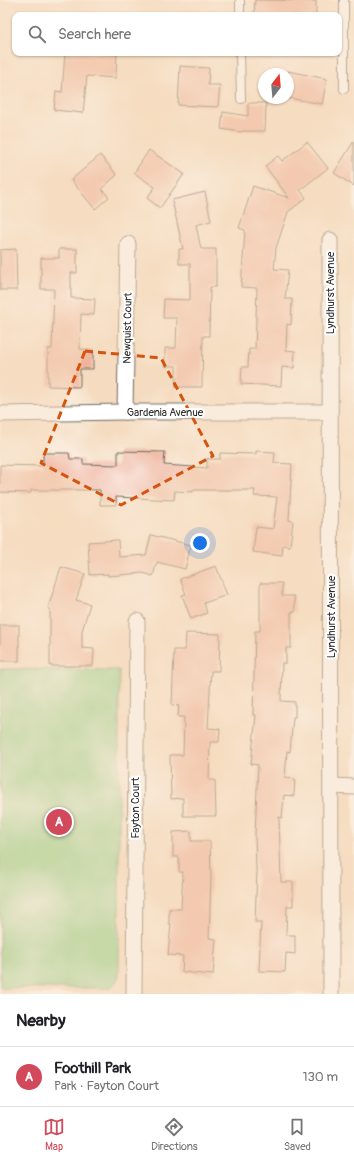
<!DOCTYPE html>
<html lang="en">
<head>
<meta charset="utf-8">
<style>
	body { margin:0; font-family:Pangolin,sans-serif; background:#f6f6f6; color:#202124 }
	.compass { position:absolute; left:258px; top:68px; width:36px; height:36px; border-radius:50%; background:#fff; box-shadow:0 1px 3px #0004; rotate:16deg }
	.you { position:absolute; left:200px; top:543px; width:14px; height:14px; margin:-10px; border:3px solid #fff; border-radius:50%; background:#1a73e8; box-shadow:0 0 0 6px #1a73e833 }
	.badge { display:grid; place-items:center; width:26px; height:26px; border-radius:50%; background:#d1495b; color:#fff; font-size:13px; font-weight:700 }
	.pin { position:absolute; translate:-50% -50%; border:2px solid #fff; box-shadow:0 1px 4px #0006 }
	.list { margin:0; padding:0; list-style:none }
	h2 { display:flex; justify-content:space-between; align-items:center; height:52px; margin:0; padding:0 16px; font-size:17px }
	h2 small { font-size:13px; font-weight:400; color:#757577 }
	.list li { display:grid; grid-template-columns:26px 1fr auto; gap:12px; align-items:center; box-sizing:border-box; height:60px; padding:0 16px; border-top:1px solid #e0e0e0 }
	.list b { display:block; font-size:15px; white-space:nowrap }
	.list p { margin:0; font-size:13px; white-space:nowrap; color:#757577 }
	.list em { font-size:13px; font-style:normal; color:#757577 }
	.icon { flex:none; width:22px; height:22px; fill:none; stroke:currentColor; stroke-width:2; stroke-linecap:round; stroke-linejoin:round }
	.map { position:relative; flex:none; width:354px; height:994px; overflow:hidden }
	.search { position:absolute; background:#fff; box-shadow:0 1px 3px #0004; left:12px; right:12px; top:12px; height:44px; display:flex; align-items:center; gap:10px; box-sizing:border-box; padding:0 14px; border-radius:8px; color:#757577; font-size:15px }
	.sheet { height:112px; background:#fff }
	nav { display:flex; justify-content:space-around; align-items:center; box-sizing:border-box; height:56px; border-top:1px solid #e0e0e0; background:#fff; font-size:11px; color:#757577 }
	nav a { display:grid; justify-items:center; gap:2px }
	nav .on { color:#d1495b }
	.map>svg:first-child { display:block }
</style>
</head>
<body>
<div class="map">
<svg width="354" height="994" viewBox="0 0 354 994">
	<rect width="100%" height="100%" fill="#fff"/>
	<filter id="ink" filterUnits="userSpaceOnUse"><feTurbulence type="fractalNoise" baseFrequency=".025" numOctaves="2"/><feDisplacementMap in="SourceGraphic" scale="8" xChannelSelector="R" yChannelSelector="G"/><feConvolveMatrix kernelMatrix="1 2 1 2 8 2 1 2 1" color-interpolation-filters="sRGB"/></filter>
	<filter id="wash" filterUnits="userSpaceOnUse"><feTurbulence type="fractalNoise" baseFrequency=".012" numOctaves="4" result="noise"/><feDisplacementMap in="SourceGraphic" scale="16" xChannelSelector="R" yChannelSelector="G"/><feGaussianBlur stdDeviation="0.9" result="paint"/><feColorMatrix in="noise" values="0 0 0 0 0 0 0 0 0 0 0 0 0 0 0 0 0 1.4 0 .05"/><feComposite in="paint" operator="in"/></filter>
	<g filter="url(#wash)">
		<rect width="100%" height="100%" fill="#f5dcc0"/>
		<path fill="#90d48d" stroke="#5e805c" d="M0 669 119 670V974C117 982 115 985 108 988H0Z"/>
		<g id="blocks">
			<g fill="#efb49b">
				<path d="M255 0 316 1V15H254Z"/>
				<path d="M65 53H117L116 78 87 76 83 113 54 110 56 91 62 92Z"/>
				<path d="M180 66 209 68 208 85H220L218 107 178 105Z"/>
				<path d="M288 71 327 79 322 104 288 98Z"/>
				<path d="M248 103H266L265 131H242L241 132 221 129 223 112 248 116Z"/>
				<path d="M354 141V186L334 173Z"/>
				<path d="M307 142 328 168 300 190 306 198 288 212 276 248 274 269 288 270 285 299H292L291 325 287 324 286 350 295 351 294 368 282 367 281 386 241 384 242 367H248L249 349H255L257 288 241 287 245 230 239 228 253 186 289 198 265 166 278 156 282 161Z"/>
				<path d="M149 150 184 174 160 208 147 198 155 187 134 173Z"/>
				<path d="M100 155 117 175 101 189 109 197 95 209 71 180Z"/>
				<path d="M205 192 211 221 196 225 201 249H216V287H210L209 336H203L202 387H176V366H165V348H176L177 318H163L164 299 190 300V264H179V249H183L172 200Z"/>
				<path d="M16 249 17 290H0V250Z"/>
				<path d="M59 249H77V273H71V298L95 299 94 315 81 314 80 349 93 350V369H80V387L48 386V349H52L54 289H41V258H59Z"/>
				<path d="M118 451 165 452 164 465 207 468V459H220V453L256 454V451L275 452 274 463 292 464 289 520 293 521 290 546 283 545 282 556 253 552 256 527 273 529 277 497 254 496 255 490H193V492L175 491 174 500 116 497V505H100V490H31V493L0 492V465L43 466V453H69L70 459H83V464L118 465Z"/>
				<path d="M151 535 191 545 185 569 157 562 153 576 143 573 108 576V574L90 575 88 542 118 540 119 557 146 555Z"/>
				<path d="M216 566 227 595 204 603 207 613 191 619 182 595 186 594 180 579Z"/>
				<path d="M61 567 85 574 76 600 90 604 82 631V648L94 649 93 666H50V609L48 608Z"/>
				<path d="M260 583H282V596H294L295 612H291V648H286V663H282L281 701 295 702V717H293L290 752 287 751 285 778 295 779 294 796 284 795 282 818 279 817 281 882H293V906H287L286 935H295V954L286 953 285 972 259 971 261 922H255L257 870H256L255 835 258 765 251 764 256 715H253L255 631H260Z"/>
				<rect x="0" y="625" width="19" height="36"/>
				<path d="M186 633 220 634 219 671H211L208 728 220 729 219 742H210L209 780H215L216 816H183V798L171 799 170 755H183L184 717H178L179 706 172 705 174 650H185Z"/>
				<path d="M191 831V841H210L211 875 209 938 216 939 213 975 182 972 183 956 168 955 171 924H169V909H181L183 872H179V857H173V832Z"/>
			</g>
		</g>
	</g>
	<g filter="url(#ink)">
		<use href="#blocks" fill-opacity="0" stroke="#72695f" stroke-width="1"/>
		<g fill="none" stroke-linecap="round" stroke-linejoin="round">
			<g stroke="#72695f" stroke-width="10">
				<g id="service">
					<path d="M240 0V15"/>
					<path d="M240 53 241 99"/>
					<path d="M344 89V0"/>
				</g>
			</g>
			<g stroke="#72695f" stroke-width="17">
				<g id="minor">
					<path d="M330 240 331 994"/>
					<path d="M125 412 128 244"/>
					<path d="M0 414 125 412H329"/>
					<path d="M331 786 354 787"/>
					<path d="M134 994 137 621"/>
				</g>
			</g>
			<use href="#service" stroke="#fff" stroke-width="8"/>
			<use href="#minor" stroke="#fff" stroke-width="15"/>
		</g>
	</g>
	<path d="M0 0H354V994H0ZM85 351 161 358 213 456 121 505 41 463Z" fill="#f5dcc0" fill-opacity=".55" fill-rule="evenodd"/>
	<path fill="none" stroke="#d5540f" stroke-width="3" stroke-dasharray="8 5" stroke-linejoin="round" d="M85 351 161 358 213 456 121 505 41 463Z"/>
	<g text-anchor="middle" stroke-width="4" stroke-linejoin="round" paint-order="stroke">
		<g font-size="11" fill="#2b2b2b" stroke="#fff">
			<text transform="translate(330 293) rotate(-90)" y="4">Lyndhurst Avenue</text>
			<text transform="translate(127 328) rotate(-89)" y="4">Newquist Court</text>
			<text x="165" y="416">Gardenia Avenue</text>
			<text transform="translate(331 617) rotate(-90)" y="4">Lyndhurst Avenue</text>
			<text transform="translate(135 808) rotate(-90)" y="4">Fayton Court</text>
		</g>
	</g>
</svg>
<svg class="compass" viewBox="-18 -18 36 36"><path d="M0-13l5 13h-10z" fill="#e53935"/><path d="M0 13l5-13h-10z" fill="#757577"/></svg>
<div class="you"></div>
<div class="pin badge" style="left:59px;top:822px">A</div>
<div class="search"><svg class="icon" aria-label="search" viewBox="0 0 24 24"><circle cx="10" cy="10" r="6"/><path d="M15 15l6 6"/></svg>Search here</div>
</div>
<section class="sheet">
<h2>Nearby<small></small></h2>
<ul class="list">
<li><span class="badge">A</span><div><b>Foothill Park</b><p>Park · Fayton Court</p></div><em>130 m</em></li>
</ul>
</section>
<nav>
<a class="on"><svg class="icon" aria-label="map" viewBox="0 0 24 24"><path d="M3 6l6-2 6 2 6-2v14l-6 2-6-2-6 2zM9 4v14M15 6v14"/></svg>Map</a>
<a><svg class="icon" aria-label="directions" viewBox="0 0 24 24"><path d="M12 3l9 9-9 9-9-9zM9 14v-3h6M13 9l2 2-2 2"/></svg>Directions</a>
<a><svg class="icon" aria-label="saved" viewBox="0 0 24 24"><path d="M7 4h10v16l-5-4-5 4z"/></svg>Saved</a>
</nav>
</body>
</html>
